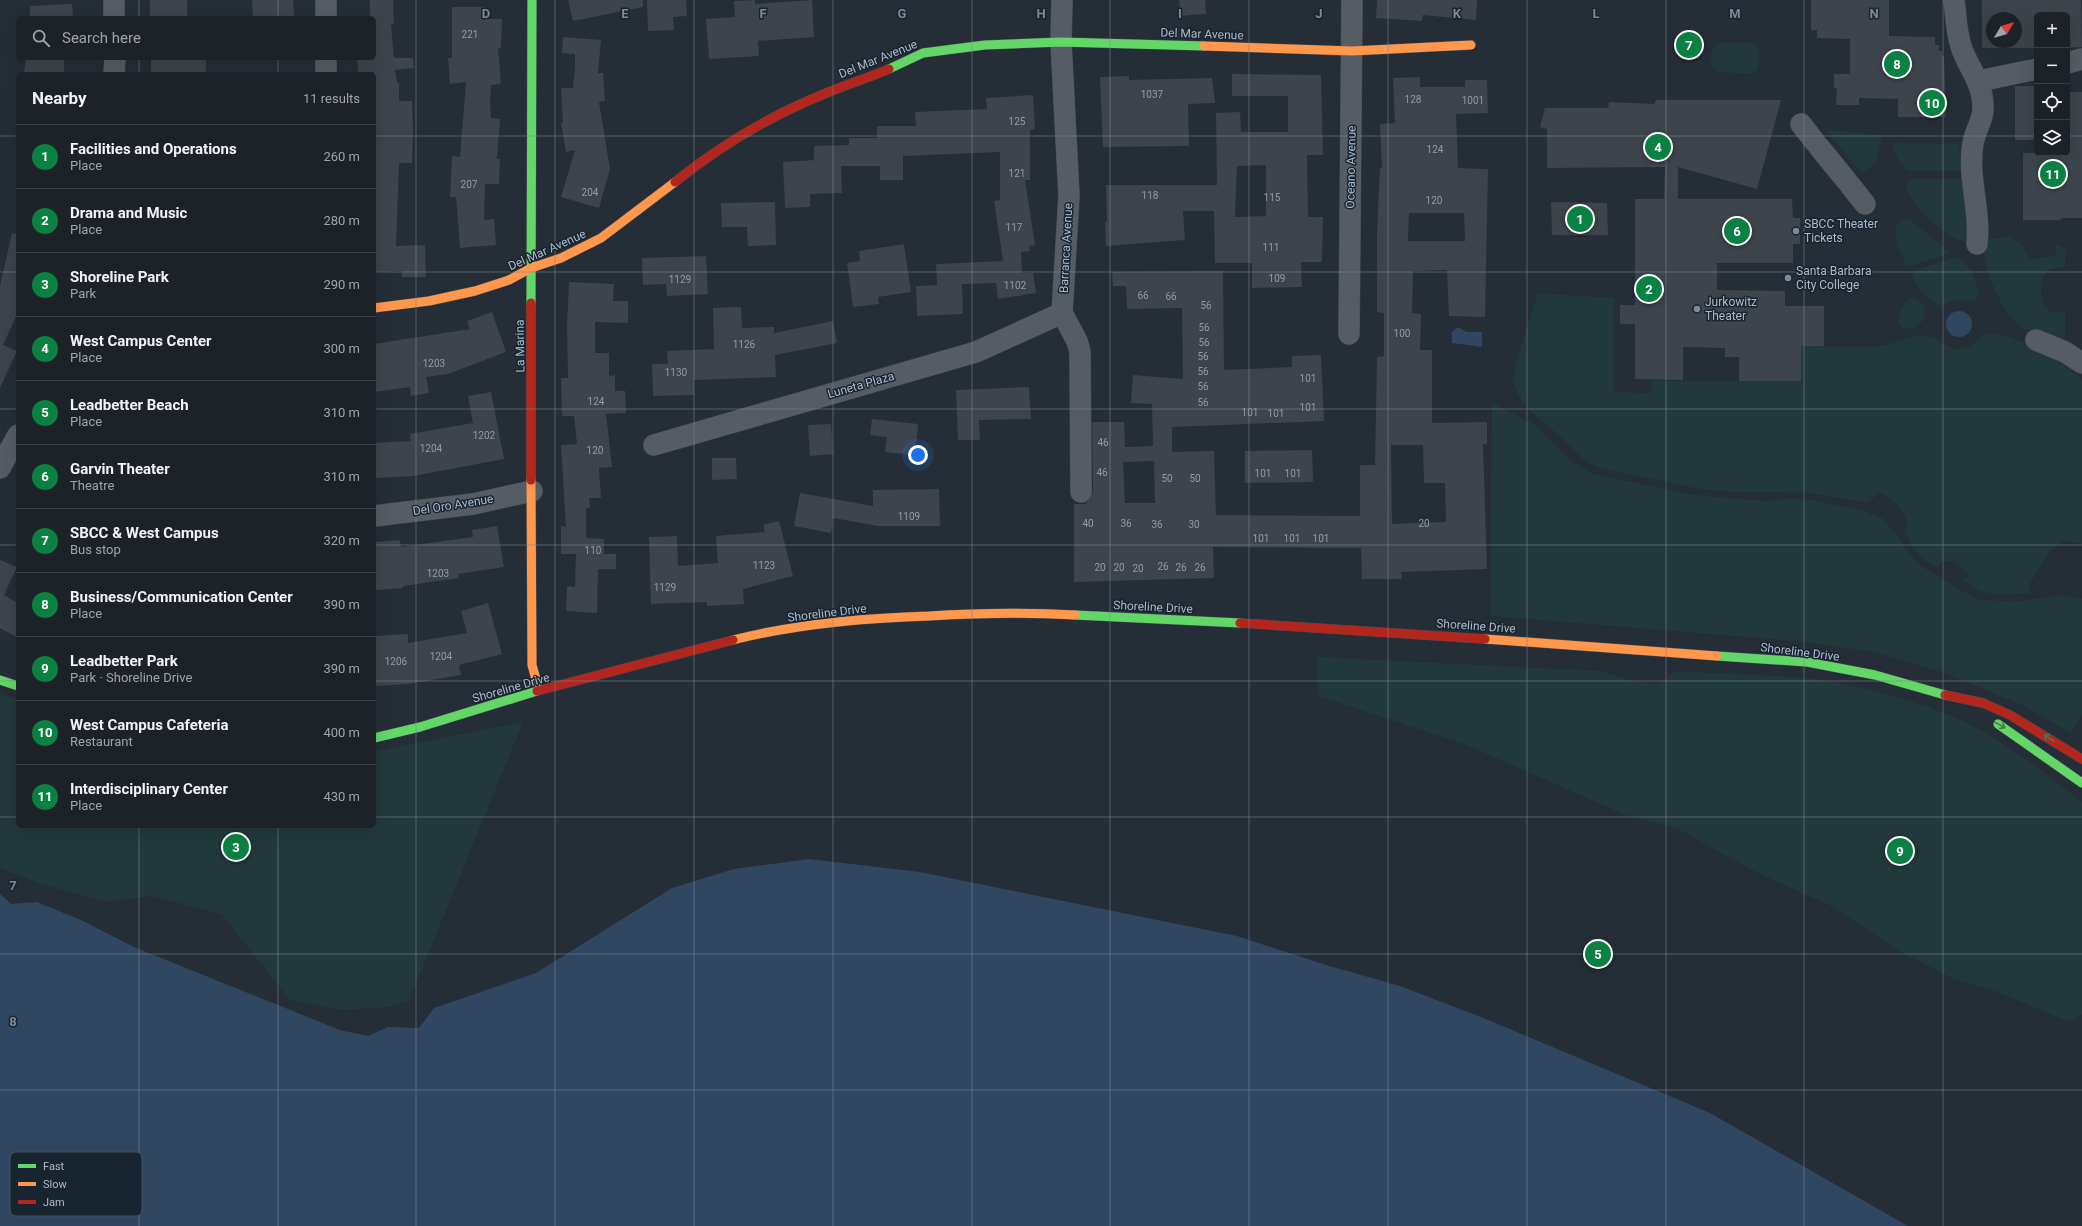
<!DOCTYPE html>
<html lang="en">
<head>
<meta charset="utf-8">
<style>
	body { margin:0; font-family:Roboto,sans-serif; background:#252a30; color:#f1f3f6 }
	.controls { position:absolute; right:12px; top:12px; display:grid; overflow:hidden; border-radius:6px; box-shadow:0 4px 16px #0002 }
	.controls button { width:36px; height:36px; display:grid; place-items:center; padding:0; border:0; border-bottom:1px solid #3a3f45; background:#1c2228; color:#f1f3f6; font:20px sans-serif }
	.compass { position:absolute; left:1986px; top:12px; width:36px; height:36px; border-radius:50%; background:#1c2228; box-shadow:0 4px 16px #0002; rotate:52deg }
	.you { position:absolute; left:918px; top:455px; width:14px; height:14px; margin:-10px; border:3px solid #fff; border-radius:50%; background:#1a73e8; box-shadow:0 0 0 6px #1a73e833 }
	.badge { display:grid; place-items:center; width:26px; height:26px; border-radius:50%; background:#0b8043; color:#fff; font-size:13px; font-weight:700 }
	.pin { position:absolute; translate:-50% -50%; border:2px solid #fff; box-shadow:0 1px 4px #0006 }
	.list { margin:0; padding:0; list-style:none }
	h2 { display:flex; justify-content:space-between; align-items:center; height:52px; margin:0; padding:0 16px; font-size:17px }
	h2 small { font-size:13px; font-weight:400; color:#a0a4a8 }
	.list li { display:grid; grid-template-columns:26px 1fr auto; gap:12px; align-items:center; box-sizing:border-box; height:64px; padding:0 16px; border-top:1px solid #3a3f45 }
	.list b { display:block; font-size:15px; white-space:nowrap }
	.list p { margin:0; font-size:13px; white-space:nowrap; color:#a0a4a8 }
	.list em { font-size:13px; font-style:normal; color:#a0a4a8 }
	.icon { flex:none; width:22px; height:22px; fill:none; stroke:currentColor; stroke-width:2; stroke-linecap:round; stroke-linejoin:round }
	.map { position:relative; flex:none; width:2082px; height:1226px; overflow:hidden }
	.search { position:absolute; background:#1c2228; box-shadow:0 4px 16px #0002; left:16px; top:16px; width:360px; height:44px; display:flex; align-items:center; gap:10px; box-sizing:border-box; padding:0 14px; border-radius:6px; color:#a0a4a8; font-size:15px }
	.panel { position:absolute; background:#1c2228; box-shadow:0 4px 16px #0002; left:16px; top:72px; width:360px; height:756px; border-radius:6px }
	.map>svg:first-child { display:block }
</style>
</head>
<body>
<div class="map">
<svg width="2082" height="1226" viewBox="0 0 2082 1226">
	<rect width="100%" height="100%" fill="#252d36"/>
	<g fill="#22393b">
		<path d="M1721 43H1751C1762 47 1761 62 1756 71L1750 74 1718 72C1707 63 1708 49 1721 43Z"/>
		<path d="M1826 130 1882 135 1876 163 1861 173Z"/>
		<path d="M1892 143 1959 144 1962 171H1907L1898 160Z"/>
		<path d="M1909 179H1963L1970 241C1951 246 1906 202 1906 183Z"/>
		<path d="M1903 219 1912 221 1950 253 1907 267C1902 254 1892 238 1897 224Z"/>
		<path d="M2008 236 2021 244 2031 259 2055 256 2056 244 2067 249 2065 255V268C2060 268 2054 267 2050 270 2038 276 2038 305 2050 311 2055 313 2060 312 2065 312V336L2061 340C2049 336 2026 331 2017 324 2003 312 1974 255 1988 240Z"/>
		<path d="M1956 257C1964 261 1972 271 1975 279 1988 316 1959 291 1943 306 1927 302 1919 288 1911 275L1916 270Z"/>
		<path d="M1538 293 1614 298V392L1651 393 1652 381H1801V346C1827 346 1854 348 1880 346 1895 344 1909 335 1924 336 1939 336 1944 348 1957 349 1972 350 1977 336 1989 334 2011 330 2061 363 2079 376L2082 380V544L2063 541 2051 550 2029 585 2031 593C2005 594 1984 599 1963 580L1964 578 1968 577 1967 572 1955 561H1943L1937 568C1916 556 1916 549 1903 531L1908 525C1905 514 1892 495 1880 493L1867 503 1811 493 1734 492 1700 489 1600 468C1576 458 1573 447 1555 432 1538 418 1518 403 1513 381 1511 374 1534 305 1538 293Z"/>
		<path d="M1914 297C1923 301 1927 310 1924 320L1912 329 1902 328 1898 323C1900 312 1902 301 1914 297Z"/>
		<path d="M1492 403 1536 425 1571 461 1593 474 1693 495 1766 501 1793 498 1812 500 1861 510 1884 519 1919 565 1976 599 2014 602 2062 595 2082 599V715L2071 733 2022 705 1942 672 1873 652 1806 642 1490 616Z"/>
		<path d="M1317 657 1602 671 1635 682 1659 684 1675 671C1721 674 1768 674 1814 679 1856 685 1915 700 1954 717 1997 735 2045 773 2082 802V1014L2070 1022 1995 991 1954 979 1899 951 1831 906 1758 873 1678 829 1623 814 1462 743 1318 696Z"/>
		<path d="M0 694 18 699V826H374V750H382L523 722 409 1001 388 1007 343 1010 290 1000 221 914 151 896 107 902 44 885 0 868Z"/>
	</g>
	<g fill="#2f4761">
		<circle cx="1959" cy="324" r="13"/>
		<path d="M1458 327 1467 332H1482V347L1452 343V332Z"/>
		<path d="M809 859 920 872 1237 936 1326 965 1400 986 1481 1017 1710 1113 1908 1226H0V894L11 904 37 902 83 921 134 947 340 1030 368 1036 388 1027 419 1028 434 1008 536 973 672 888 734 869Z"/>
	</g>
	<g fill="#3d444b" fill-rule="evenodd">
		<rect x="150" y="0" width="37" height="18"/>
		<path d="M252 0H293L294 16 253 18Z"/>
		<path d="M370 0H393L394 24H391L394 58H413L414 68 395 70 397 83H399V101H412L413 132 412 163H399L396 246 425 245 426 277H402V271L374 272V72L358 74 357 58H374V18H370Z"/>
		<path d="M568 0H643V7L573 21Z"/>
		<path d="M647 0H686L687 16 673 17 674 30 648 31Z"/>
		<path d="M755 0V4L812 0 814 37 758 41 759 56 709 59 706 19 735 17 734 1Z"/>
		<path d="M1179 0H1205L1206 14 1181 16Z"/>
		<path d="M1377 0H1477L1476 20 1423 15 1422 21 1376 18Z"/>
		<path d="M1811 0H1889V36L1935 37V45H1939V51H1942V56H1944L1946 117H1898V99L1859 98V105H1836L1837 88 1834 89V74H1850V39L1817 38V30H1811Z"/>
		<path d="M1982 0H2081L2082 47 2067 48V15H2037V48H1982ZM1992 18H2016V42H1992Z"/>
		<path d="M72 4 73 18H30V6Z"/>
		<path d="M452 7H485V19H502L501 48H498L501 84 491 85 490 102 491 118 500 119 497 159H500L499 184H485L484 220 494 219 496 245 460 248 456 197H450L452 156 460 157 466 82 450 84 448 58H452Z"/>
		<path d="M563 37 601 40 598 73H603L605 101 599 102 610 169 599 208 561 197 575 150 566 152 561 123H563L561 88H573L575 68V54L562 53Z"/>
		<path d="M26 58H64V74H24Z"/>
		<rect x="151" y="58" width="55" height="16"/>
		<path d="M1232 74 1321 75 1323 155H1307L1308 217H1323L1322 262H1301L1302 287 1252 288V263H1215L1214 211H1183L1185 240 1106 246 1105 222H1107L1106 185H1217L1216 113 1240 112 1241 132H1288V96H1232ZM1266 165V216L1235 217 1237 166Z"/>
		<path d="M1129 76V80L1212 78 1215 103 1188 104 1189 146 1103 147 1100 77Z"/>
		<path d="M1420 77V87H1465V80H1487L1488 113 1456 114 1458 168 1488 169 1485 317 1449 316 1447 270 1413 271 1412 313 1421 314 1420 350H1432V423L1487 422V444H1483L1487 569 1401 572 1402 579H1362L1361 548 1213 547 1214 578 1074 582V504H1086L1093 492 1092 422H1124L1125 447 1153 446 1152 404 1131 403 1133 375 1183 379 1182 308 1127 309 1126 286H1113L1112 272 1223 271 1224 370 1292 367V356L1321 355 1324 421 1172 427V452L1214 451 1216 515 1360 516V465H1375L1377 357 1384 356V313L1377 312V233L1380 168H1382L1380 124 1395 123 1393 78ZM1409 213H1464L1465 241H1408ZM1391 445H1423L1424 483H1445L1446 522 1392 524ZM1154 461 1155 503H1125L1123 462Z"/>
		<rect x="2015" y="86" width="22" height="54"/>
		<path d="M2067 92H2082V218H2061V220H2023V153H2067Z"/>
		<path d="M1033 95 1035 129 1030 130V180H1025L1035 245 1029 246 1030 251 1021 252 1022 273H1033L1036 293 998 299 996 283 962 284 963 314 917 316 916 286 937 285 936 264 1003 261 994 201 1000 200V152L903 156V180H880V166H841L842 193 810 194V207L785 208 783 162 814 160V146L849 145V138H877V126H916L915 112 987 109 986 98Z"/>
		<path d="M1656 100H1781L1757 189 1678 167V199H1792L1793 218H1800V244H1793V263H1717V290L1785 291V306H1824V346H1801V381H1739V357H1725V348L1683 347V380L1635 379V324H1620V305H1635V199H1664L1665 167 1547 168V129L1540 127 1545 108H1608L1609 102 1654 104Z"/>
		<path d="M775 202 776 245 748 246 747 227H722L721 203Z"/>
		<path d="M1551 202 1607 203 1608 235H1552Z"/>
		<path d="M12 233 18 234V312L3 345 17 351 0 388V286Z"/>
		<path d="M904 244 911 292 878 297 879 304 853 307 847 263 860 261 859 251Z"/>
		<path d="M706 256 708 294 667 296 666 284 643 285 642 258Z"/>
		<path d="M569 282 614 284 613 301H628V323L595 322V353H609V376L615 375V391H625L626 413 606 414 612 467 599 468 601 498H589L590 508H586V538L604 539V554H616V569H598L597 613 566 611 567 586 575 587 576 554H561V526L566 527 561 445 577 444 574 416H562L561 378H568L567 327Z"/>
		<path d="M741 307 742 328 774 327V333L833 321 837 343 775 355 776 377 694 380V395L653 396 652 364H668L667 351 714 349 713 308Z"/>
		<path d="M492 312 506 352 448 374 426 377 429 393 411 396 410 387 374 392V344L470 329 467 321Z"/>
		<path d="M1029 387 1031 419 979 420 980 440H958L956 390Z"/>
		<path d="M491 392 504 459 413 476 374 478V443L411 441 410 434 473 423 468 396Z"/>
		<path d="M872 419 918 424 915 455 885 452 887 437 870 435Z"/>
		<path d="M831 424 833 454 810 456 808 425Z"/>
		<path d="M1312 450 1313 482 1245 483V451Z"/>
		<path d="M712 458H736L737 479 712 480Z"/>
		<path d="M939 489 940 526H878L833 518 831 533 794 526 800 493 873 506V490Z"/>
		<path d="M779 521 793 576 743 589 744 604 707 606V602L651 604 649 537 677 536 678 566 718 563 716 536 765 532 763 525Z"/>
		<path d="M497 526 504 567 458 574 459 578 403 586V588L376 590 374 542 400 540 401 547 473 537 472 530Z"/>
		<path d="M0 560 17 567 4 595 18 603V638L0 628Z"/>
		<path d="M488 603 502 654 459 665 461 675 408 684 375 686 374 636 408 634V643L467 633 461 611Z"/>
	</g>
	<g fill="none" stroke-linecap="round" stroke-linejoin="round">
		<g stroke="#434950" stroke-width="22">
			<g id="street">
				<path d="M114 0V18"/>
				<path d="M1062 0 1061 42 1069 196 1062 313 1077 341 1080 352 1081 492"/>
				<path d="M1954 0C1956 15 1956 31 1961 46 1966 64 1979 77 1982 96 1986 120 1977 123 1973 143 1967 177 1981 210 1977 244"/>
				<path d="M326 18V0"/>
				<path d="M2067 63 2082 59"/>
				<path d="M114 74 115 58"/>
				<path d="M326 74V58"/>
				<path d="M1979 81 2037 69"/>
				<path d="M1801 124 1815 142"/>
				<path d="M1819 147 1846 180"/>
				<path d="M1850 185 1865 204"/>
				<path d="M1349 334 1352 0"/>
				<path d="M2036 340 2065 352 2082 363"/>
				<path d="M654 445 976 352 1062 313"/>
				<path d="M0 468 18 435"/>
				<path d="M374 516 473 504 532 491"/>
			</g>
		</g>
		<g stroke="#434950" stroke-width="10">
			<g id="fast">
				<path d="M889 69 923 53 985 45 1061 42 1204 46"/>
				<path d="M531 303 532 0"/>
				<path d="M1075 615 1240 623"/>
				<path d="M1717 656 1807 662 1875 675 1945 695"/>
				<path d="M0 680 18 686"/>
				<path d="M1998 724 2082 783"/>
				<path d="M374 738 420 727 537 691"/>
			</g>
		</g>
		<g stroke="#434950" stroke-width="10">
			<g id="slow">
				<path d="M1204 46 1352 51 1471 45"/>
				<path d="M374 308 429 301 475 291 509 280 531 268 561 258 601 238 675 182"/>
				<path d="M531 480 532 665 539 690"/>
				<path d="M1485 639 1717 656"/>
				<path d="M733 640C796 624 863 618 929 616 977 613 1026 612 1075 615"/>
			</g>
		</g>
		<g stroke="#434950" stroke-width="10">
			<g id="jam">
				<path d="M675 182C721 145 770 116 824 94 845 85 868 78 889 69"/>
				<path d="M531 480V303"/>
				<path d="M1240 623 1485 639"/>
				<path d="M537 691 733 640"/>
				<path d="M1945 695 1983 703 2010 715 2082 759"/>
			</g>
		</g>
		<use href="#street" stroke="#555c64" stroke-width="21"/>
		<use href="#fast" stroke="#63d668" stroke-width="9"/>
		<use href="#slow" stroke="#ff974d" stroke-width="9"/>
		<use href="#jam" stroke="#b3261e" stroke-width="9"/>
	</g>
	<defs><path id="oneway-shaft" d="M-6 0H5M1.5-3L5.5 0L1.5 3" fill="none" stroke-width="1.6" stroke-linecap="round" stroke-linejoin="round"/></defs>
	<g stroke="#3e7d4c">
		<use href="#oneway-shaft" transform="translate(2000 725) rotate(29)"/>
		<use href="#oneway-shaft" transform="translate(2049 738) rotate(-148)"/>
	</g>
	<path fill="none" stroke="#7d8995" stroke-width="1" stroke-opacity="0.55" d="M139 0V18M278 0V18M416 0V1226M555 0V1226M694 0V1226M833 0V1226M972 0V1226M1110 0V1226M1249 0V1226M1388 0V1226M1527 0V1226M1666 0V1226M1804 0V1226M1943 0V1226M139 58V74M278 58V74M0 136H18M374 136H2037M2067 136H2082M0 272H18M374 272H2082M0 409H18M374 409H2082M0 545H18M374 545H2082M0 681H18M374 681H2082M0 817H18M374 817H2082M139 826V1226M278 826V1226M0 954H2082M0 1090H2082"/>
	<g fill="#7d8995" stroke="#182430" stroke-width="1.5">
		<circle cx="1796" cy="231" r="4"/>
		<circle cx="1788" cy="278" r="4"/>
		<circle cx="1697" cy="309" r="4"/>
	</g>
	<g text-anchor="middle" stroke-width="3" stroke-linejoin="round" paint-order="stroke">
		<g font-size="10" fill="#919ca9">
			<text x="470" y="38">221</text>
			<text x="1152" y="98">1037</text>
			<text x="1413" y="103">128</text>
			<text x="1473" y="104">1001</text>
			<text x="1017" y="125">125</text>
			<text x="1435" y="153">124</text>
			<text x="1017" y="177">121</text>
			<text x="469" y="188">207</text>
			<text x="590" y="196">204</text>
			<text x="1150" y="199">118</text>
			<text x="1272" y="201">115</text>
			<text x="1434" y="204">120</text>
			<text x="1014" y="231">117</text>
			<text x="1271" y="251">111</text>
			<text x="1277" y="282">109</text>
			<text x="680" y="283">1129</text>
			<text x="1015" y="289">1102</text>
			<text x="1143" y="299">66</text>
			<text x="1171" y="300">66</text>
			<text x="1206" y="309">56</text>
			<text x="1204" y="331">56</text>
			<text x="1402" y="337">100</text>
			<text x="1204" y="346">56</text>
			<text x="744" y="348">1126</text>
			<text x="1203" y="360">56</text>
			<text x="434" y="367">1203</text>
			<text x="1203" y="375">56</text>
			<text x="676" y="376">1130</text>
			<text x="1308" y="382">101</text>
			<text x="1203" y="390">56</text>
			<text x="596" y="405">124</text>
			<text x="1203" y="406">56</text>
			<text x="1308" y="411">101</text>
			<text x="1250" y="416">101</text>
			<text x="1276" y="417">101</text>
			<text x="484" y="439">1202</text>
			<text x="1103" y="446">46</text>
			<text x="431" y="452">1204</text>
			<text x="595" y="454">120</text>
			<text x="1102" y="476">46</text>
			<text x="1263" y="477">101</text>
			<text x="1293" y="477">101</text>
			<text x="1167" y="482">50</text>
			<text x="1195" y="482">50</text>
			<text x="909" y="520">1109</text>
			<text x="1088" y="527">40</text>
			<text x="1126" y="527">36</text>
			<text x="1424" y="527">20</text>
			<text x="1157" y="528">36</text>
			<text x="1194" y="528">30</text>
			<text x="1261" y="542">101</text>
			<text x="1292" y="542">101</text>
			<text x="1321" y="542">101</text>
			<text x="593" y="554">110</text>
			<text x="764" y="569">1123</text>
			<text x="1163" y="570">26</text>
			<text x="1100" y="571">20</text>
			<text x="1119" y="571">20</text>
			<text x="1181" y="571">26</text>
			<text x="1200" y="571">26</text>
			<text x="1138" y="572">20</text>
			<text x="438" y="577">1203</text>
			<text x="665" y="591">1129</text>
			<text x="441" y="660">1204</text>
			<text x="396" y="665">1206</text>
		</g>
		<g font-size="12" fill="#adbac8" stroke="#182430">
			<text transform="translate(1202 34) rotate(2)" y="4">Del Mar Avenue</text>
			<text transform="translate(878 59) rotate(-22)" y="4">Del Mar Avenue</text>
			<text transform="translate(1351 167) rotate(-89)" y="4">Oceano Avenue</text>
			<text transform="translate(1066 248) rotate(-87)" y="4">Barranca Avenue</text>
			<text transform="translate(547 250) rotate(-24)" y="4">Del Mar Avenue</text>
			<text transform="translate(520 346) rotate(-91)" y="4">La Marina</text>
			<text transform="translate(861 385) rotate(-16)" y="4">Luneta Plaza</text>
			<text transform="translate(453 505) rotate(-9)" y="4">Del Oro Avenue</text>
			<text transform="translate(1153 607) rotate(3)" y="4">Shoreline Drive</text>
			<text transform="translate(827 613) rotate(-7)" y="4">Shoreline Drive</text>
			<text transform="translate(1476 626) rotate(4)" y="4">Shoreline Drive</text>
			<text transform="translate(1800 652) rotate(7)" y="4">Shoreline Drive</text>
			<text transform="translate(511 688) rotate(-16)" y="4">Shoreline Drive</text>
		</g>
		<g font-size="12" fill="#adbac8" stroke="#182430" text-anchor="start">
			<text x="1804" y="228">SBCC Theater<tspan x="1804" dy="14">Tickets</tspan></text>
			<text x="1796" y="275">Santa Barbara<tspan x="1796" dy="14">City College</tspan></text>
			<text x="1705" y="306">Jurkowitz<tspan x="1705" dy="14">Theater</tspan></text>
		</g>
	</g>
	<rect x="10" y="1152" width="132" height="64" rx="6" fill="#182430" stroke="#45515e" stroke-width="1"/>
	<rect x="18" y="1164" width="18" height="4" fill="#63d668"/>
	<rect x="18" y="1182" width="18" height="4" fill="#ff974d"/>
	<rect x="18" y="1200" width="18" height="4" fill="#b3261e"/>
	<g font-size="11" fill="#adbac8">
		<text x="43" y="1170">Fast</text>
		<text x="43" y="1188">Slow</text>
		<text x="43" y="1206">Jam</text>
	</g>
	<g font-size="13" text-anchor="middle" font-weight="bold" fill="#7d8995" stroke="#182430" stroke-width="3" stroke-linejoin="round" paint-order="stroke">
		<text x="486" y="18">D</text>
		<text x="625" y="18">E</text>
		<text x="763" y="18">F</text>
		<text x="902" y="18">G</text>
		<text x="1041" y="18">H</text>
		<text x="1180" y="18">I</text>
		<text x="1319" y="18">J</text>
		<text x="1457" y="18">K</text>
		<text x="1596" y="18">L</text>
		<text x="1735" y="18">M</text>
		<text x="1874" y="18">N</text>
		<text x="13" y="890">7</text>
		<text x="13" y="1026">8</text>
	</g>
</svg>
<div class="controls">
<button>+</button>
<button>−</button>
<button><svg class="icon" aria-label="locate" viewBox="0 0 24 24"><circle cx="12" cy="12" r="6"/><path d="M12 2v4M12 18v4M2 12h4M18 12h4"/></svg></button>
<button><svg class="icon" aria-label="layers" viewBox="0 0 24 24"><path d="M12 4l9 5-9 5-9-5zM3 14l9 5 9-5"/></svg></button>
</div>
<svg class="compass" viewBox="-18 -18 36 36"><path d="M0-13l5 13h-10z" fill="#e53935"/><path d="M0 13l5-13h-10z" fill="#a0a4a8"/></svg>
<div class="you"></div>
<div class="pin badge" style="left:1580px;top:219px">1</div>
<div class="pin badge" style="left:1649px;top:289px">2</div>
<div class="pin badge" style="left:236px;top:847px">3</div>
<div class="pin badge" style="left:1658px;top:147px">4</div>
<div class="pin badge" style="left:1598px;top:954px">5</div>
<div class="pin badge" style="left:1737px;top:231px">6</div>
<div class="pin badge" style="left:1689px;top:45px">7</div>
<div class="pin badge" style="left:1897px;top:64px">8</div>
<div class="pin badge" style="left:1900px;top:851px">9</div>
<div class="pin badge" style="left:1932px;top:103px">10</div>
<div class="pin badge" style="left:2053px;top:174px">11</div>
<div class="search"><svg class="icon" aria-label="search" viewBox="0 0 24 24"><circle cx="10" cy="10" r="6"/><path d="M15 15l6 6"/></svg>Search here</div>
<section class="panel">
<h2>Nearby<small>11 results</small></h2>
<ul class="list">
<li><span class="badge">1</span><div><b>Facilities and Operations</b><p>Place</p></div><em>260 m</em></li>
<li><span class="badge">2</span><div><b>Drama and Music</b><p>Place</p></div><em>280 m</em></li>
<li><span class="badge">3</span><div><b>Shoreline Park</b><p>Park</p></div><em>290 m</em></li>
<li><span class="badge">4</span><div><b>West Campus Center</b><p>Place</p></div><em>300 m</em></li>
<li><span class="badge">5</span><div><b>Leadbetter Beach</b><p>Place</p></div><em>310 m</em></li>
<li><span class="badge">6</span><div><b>Garvin Theater</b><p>Theatre</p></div><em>310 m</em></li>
<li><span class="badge">7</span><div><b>SBCC &amp; West Campus</b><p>Bus stop</p></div><em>320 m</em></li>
<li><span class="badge">8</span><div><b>Business/Communication Center</b><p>Place</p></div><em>390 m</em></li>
<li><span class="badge">9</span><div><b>Leadbetter Park</b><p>Park · Shoreline Drive</p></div><em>390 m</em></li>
<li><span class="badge">10</span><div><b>West Campus Cafeteria</b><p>Restaurant</p></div><em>400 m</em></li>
<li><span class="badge">11</span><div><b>Interdisciplinary Center</b><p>Place</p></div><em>430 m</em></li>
</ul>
</section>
</div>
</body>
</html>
